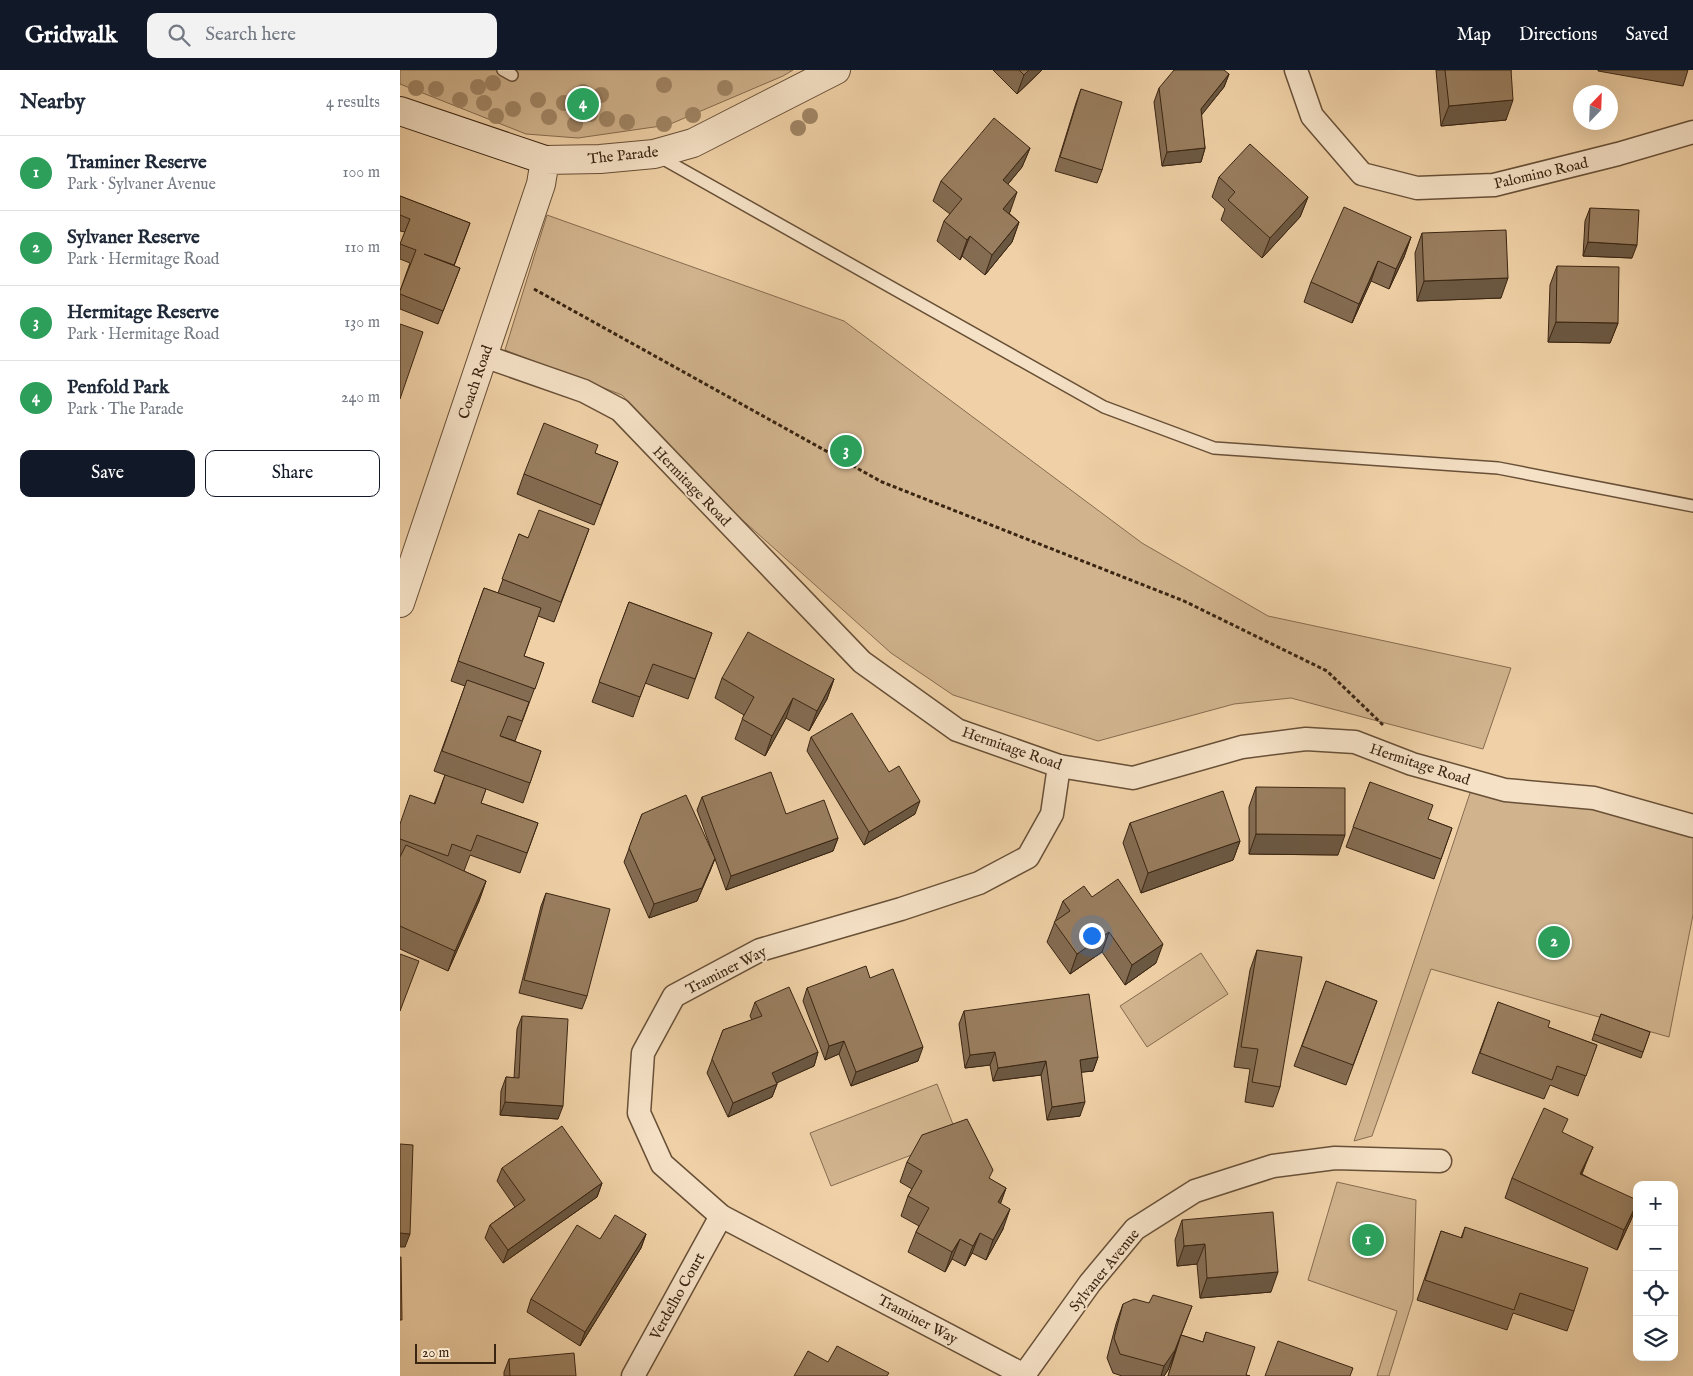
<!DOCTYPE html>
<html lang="en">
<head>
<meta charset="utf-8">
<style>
	body { margin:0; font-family:"IM FELL English",serif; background:#f2f2f3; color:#1f2937 }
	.controls { position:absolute; right:15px; bottom:15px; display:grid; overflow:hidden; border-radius:10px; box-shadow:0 5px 20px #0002 }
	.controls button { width:45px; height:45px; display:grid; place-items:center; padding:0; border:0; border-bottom:1px solid #e0e1e3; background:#fff; color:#1f2937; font:25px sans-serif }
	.compass { position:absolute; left:1173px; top:15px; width:45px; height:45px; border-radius:50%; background:#fff; box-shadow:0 5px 20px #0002; rotate:23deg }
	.scale { position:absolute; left:15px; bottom:12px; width:81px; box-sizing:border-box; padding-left:5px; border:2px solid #3a2512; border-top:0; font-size:14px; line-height:18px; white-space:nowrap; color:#3a2512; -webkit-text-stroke:4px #f5e1c6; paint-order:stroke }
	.you { position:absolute; left:691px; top:865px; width:18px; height:18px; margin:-12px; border:4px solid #fff; border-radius:50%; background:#1a73e8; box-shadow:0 0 0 8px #1a73e833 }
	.badge { display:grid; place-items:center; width:32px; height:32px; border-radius:50%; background:#111827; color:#fff; font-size:16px; font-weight:700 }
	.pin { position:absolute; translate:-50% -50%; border:2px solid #fff; box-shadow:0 1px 5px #0006 }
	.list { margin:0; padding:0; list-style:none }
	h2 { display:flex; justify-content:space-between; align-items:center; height:65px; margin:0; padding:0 20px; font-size:21px }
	h2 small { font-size:16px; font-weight:400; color:#747a83 }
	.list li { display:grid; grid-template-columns:32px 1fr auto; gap:15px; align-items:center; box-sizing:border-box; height:75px; padding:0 20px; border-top:1px solid #e0e1e3 }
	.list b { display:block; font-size:19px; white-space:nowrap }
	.list p { margin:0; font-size:16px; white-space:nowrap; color:#747a83 }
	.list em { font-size:16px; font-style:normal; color:#747a83 }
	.actions { display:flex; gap:10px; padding:15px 20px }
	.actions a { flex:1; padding:11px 0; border:1px solid #111827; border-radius:10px; text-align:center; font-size:18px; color:#111827 }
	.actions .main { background:#111827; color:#fff }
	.icon { flex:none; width:28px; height:28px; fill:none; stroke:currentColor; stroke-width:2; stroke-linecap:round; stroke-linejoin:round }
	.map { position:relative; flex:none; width:1293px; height:1306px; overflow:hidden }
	header { display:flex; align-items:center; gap:30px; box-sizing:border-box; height:70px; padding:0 25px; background:#111827; color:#fff }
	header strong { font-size:24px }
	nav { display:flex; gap:28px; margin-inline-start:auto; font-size:18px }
	.search { width:350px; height:45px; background:#f2f2f3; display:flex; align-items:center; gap:12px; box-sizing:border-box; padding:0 18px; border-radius:10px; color:#747a83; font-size:19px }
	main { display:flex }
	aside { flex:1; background:#fff }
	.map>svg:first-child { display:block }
</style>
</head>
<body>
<header>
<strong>Gridwalk</strong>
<div class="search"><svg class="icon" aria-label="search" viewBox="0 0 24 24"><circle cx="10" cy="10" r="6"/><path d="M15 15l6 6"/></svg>Search here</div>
<nav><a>Map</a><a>Directions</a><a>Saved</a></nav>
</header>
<main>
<aside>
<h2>Nearby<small>4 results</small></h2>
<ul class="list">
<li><span class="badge" style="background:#2e9e5b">1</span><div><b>Traminer Reserve</b><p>Park · Sylvaner Avenue</p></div><em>100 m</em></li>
<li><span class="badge" style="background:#2e9e5b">2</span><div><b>Sylvaner Reserve</b><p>Park · Hermitage Road</p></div><em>110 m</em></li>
<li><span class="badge" style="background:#2e9e5b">3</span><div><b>Hermitage Reserve</b><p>Park · Hermitage Road</p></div><em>130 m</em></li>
<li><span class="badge" style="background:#2e9e5b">4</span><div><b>Penfold Park</b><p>Park · The Parade</p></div><em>240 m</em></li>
</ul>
<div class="actions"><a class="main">Save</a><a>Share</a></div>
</aside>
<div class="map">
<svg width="1293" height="1306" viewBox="0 0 1293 1306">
	<rect width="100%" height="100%" fill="#f0d1a7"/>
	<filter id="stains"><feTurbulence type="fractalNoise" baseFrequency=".004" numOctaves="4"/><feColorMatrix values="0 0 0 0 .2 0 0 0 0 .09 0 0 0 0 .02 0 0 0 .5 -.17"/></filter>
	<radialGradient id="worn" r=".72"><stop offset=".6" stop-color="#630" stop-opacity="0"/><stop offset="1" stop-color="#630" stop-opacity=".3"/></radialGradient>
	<g fill="#d1b48e" stroke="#866c50">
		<path d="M0 0H393L383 6 268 55 178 68 126 64 0 14Z"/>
		<path d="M147 145 444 251 742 473 868 546 1111 598 1083 679 891 628 834 634 698 671 553 625 491 583 328 437 222 325 105 280Z"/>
		<path d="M1071 720 1234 742 1293 765V845L1269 967 1031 899 972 1066 954 1071Z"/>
		<path d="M801 883 828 924 747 977 720 936Z"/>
		<path d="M537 1014 558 1067 431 1116 410 1063Z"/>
		<path d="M937 1112 1016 1130 1013 1229 989 1306H977L997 1241 908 1210Z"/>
	</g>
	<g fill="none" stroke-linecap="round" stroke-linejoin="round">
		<g stroke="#685037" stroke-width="14">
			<g id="service">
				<path d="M103 0 112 5"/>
				<path d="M258 86 704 337 814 378 1098 398 1293 436"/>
			</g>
		</g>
		<g stroke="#685037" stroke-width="25">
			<g id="minor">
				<path d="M896 0 912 46 962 104 1017 118 1094 115 1218 84 1293 62"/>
				<path d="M84 286 184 321 220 340 462 592 557 660 659 696 733 708 842 677 906 669 955 672 1012 694 1105 720 1194 728 1293 756"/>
				<path d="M624 1305 690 1213 735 1159 795 1121 873 1096 935 1088 1040 1091"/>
				<path d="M233 1306 321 1146"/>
				<path d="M626 1306 321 1146 262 1094 239 1043 243 983 274 926 360 880 501 839 579 813 628 787 652 744 659 696"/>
			</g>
		</g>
		<g stroke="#685037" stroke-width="30">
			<path id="tertiary" d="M0 533 141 114 145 90 200 89 254 84 293 73 436 0"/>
		</g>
		<g stroke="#3a2512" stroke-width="30">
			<path id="secondary" d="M0 41 145 90"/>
		</g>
		<path stroke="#3a2512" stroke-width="3" stroke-dasharray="4 2.5" stroke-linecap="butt" d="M134 219 482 412 784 531 927 601 984 656"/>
		<use href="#service" stroke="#f5e1c6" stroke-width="11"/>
		<use href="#minor" stroke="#f5e1c6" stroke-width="22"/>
		<use href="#tertiary" stroke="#f5e1c6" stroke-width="28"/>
		<use href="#secondary" stroke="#f5e1c6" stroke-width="28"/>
	</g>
	<g fill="#a18666">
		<circle cx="93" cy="13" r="8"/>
		<circle cx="264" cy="15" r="8"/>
		<circle cx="78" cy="17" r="8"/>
		<circle cx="16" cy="18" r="8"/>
		<circle cx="325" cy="18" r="8"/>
		<circle cx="36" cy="19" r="8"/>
		<circle cx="183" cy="22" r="8"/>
		<circle cx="201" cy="25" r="8"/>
		<circle cx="60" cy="30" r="8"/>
		<circle cx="138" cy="30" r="8"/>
		<circle cx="84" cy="33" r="8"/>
		<circle cx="164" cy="33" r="8"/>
		<circle cx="113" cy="39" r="8"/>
		<circle cx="190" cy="44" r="8"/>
		<circle cx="293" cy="45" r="8"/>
		<circle cx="96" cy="46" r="8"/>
		<circle cx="410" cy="46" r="8"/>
		<circle cx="149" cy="47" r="8"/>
		<circle cx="207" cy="49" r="8"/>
		<circle cx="227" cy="52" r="8"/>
		<circle cx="175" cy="54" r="8"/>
		<circle cx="264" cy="54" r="8"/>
		<circle cx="398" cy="58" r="8"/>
	</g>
	<g fill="#846c52" stroke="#3a2512">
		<path d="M593 0H642L617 24Z"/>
		<path d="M1036 0H1111L1106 50 1041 56Z"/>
		<path d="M1198 0H1288L1283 16 1198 1Z"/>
		<path d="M829 4 824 17 801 45 805 78 801 92 762 96 754 32 759 18Z"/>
		<path d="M681 19 702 100 697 113 655 101 676 33Z"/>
		<path d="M630 78 622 97 608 114 610 142 609 143 619 152 612 172 585 205 562 186 560 190 537 171 544 151 550 144 533 131 541 111Z"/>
		<path d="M819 107 908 127 900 147 862 188 821 150 825 139 812 127Z"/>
		<path d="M0 126 70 153 54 196 60 198 38 254 0 239V221L10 193 0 189V175L5 162 0 161Z"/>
		<path d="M1190 138 1232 188 1183 186 1185 151Z"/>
		<path d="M1022 163 1101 228 1017 231 1015 183Z"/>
		<path d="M1011 167 1004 187 989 219 971 211 952 253 904 232 911 212Z"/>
		<path d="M1157 196 1218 253 1210 273 1148 272 1150 215Z"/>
		<path d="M195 383 218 392 194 455 117 424 124 404Z"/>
		<path d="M189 459 154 552 138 546 124 586 144 593 115 671 100 666 141 681 123 733 86 719 81 733 138 753 120 803 70 785 64 801 86 811 79 831 48 901 0 879V753L34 734 45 705 34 701 65 616 51 611 84 518 98 523 119 464 128 468Z"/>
		<path d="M229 532 312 563 288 629 245 613 233 647 192 632Z"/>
		<path d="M322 608 434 609 427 629 409 661 386 648 365 686 335 669 344 645 315 628Z"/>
		<path d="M411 667 489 702 515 744 464 775 407 681Z"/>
		<path d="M970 712 1028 749 1052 758 1034 809 946 777Z"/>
		<path d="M856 717 938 785 849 784V737Z"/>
		<path d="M302 727 386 744 438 768 433 781 326 820 315 789 310 801 297 831 249 848 224 792 242 744 313 784 297 740Z"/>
		<path d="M730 753 840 771 833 790 741 823 723 773Z"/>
		<path d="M146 823 187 926 182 939 119 923 141 836Z"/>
		<path d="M692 827 756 893 725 915 702 882 670 904 647 872 663 831Z"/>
		<path d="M857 880 880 1017 873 1037 845 1032 850 999 834 997 850 900Z"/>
		<path d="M470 908 518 991 451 1016 439 984 425 990 403 931 407 918Z"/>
		<path d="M926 911 977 931 946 1015 894 996Z"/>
		<path d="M355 932 418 982 414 996 377 1012V1014L372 1027 328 1047 307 1003 323 960 352 950 350 946Z"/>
		<path d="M1098 932 1148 957 1197 975 1178 1026 1150 1015 1144 1029 1072 1003Z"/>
		<path d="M564 941 698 987 693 1001 681 1002 680 1046 647 1050 641 1005 593 1011 590 995 565 998 559 954Z"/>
		<path d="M1201 944 1250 962 1241 988 1192 970Z"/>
		<path d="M122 946 158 1049 100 1045 101 1021 106 1007 114 1008 117 959Z"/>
		<path d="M1163 1063 1185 1096 1182 1104 1237 1134 1231 1150 1217 1180 1105 1128 1112 1108Z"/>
		<path d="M507 1092 590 1109 606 1118 600 1134 603 1159 586 1190 572 1183 565 1196 552 1189 545 1202 508 1182 516 1162 519 1156 501 1146 508 1126 512 1119 500 1112Z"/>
		<path d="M102 1098 202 1113 197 1127 103 1193 85 1168 90 1155 115 1137 97 1111Z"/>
		<path d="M782 1150 871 1222 800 1228 797 1194 777 1196 775 1170Z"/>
		<path d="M1065 1157 1174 1241 1167 1261 1113 1243 1107 1260 1017 1230 1041 1161 1061 1168Z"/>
		<path d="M246 1164 241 1178 180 1276 127 1242 131 1229 200 1169Z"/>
		<path d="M723 1234 781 1265 803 1272 806 1262 846 1305 850 1306H768L776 1279 768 1300 764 1306H722L713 1303 707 1288 716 1254Z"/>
		<path d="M109 1289 176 1306H104V1302Z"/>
	</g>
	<g fill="#6b5842" stroke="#3a2512">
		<path d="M629 0H642L617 24 624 5Z"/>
		<path d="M829 4 824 17 796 52 801 39Z"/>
		<path d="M1113 30 1106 50 1041 56 1049 36Z"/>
		<path d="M630 78 622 97 595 130 603 110Z"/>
		<path d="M805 78 801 92 762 96 767 82Z"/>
		<path d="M617 122 610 142 596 158 603 139Z"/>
		<path d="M908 127 900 147 862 188 870 168Z"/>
		<path d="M619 152 612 172 585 205 592 185Z"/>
		<path d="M570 166 562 186 560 190 567 170Z"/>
		<path d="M1011 167 1004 187 989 219 996 199Z"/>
		<path d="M1188 172 1237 175 1232 188 1183 186Z"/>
		<path d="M978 191 971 211 952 253 959 234Z"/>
		<path d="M1108 208 1101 228 1017 231 1024 211Z"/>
		<path d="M1156 252 1218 253 1210 273 1148 272Z"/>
		<path d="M434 609 427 629 409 661 417 641Z"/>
		<path d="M393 628 386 648 365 686 372 666Z"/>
		<path d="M520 731 515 744 464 775 469 762Z"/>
		<path d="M856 764 945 765 938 785 849 784Z"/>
		<path d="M438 768 433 781 326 820 331 806Z"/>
		<path d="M840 771 833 790 741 823 748 803Z"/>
		<path d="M315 788 310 801 297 831 249 848 254 834Z"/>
		<path d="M86 811 79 831 48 901 55 881Z"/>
		<path d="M709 862 702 882 670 904 677 884Z"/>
		<path d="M763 874 756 893 725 915 732 895Z"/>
		<path d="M444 971 439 984 425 990 429 976Z"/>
		<path d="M523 977 518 991 451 1016 456 1002Z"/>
		<path d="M418 982 414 996 368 1017 372 1003Z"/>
		<path d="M595 982 590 995 565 998 570 985Z"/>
		<path d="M698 987 693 1001 675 1003 680 990Z"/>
		<path d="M646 991 641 1005 593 1011 598 998Z"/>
		<path d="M377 1014 372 1027 328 1047 333 1033Z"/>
		<path d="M105 1032 163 1036 158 1049 100 1045Z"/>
		<path d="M685 1032 680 1046 647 1050 652 1037Z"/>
		<path d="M1193 1077 1185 1096 1173 1123 1180 1104Z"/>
		<path d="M202 1113 197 1127 103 1193 108 1180Z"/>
		<path d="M606 1118 599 1138 598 1132Z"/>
		<path d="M1237 1134 1231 1150 1217 1180 1224 1160Z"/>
		<path d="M610 1139 603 1159 586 1190 593 1170Z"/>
		<path d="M0 1163 10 1164 5 1177H0Z"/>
		<path d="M580 1163 572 1183 565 1196 573 1176Z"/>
		<path d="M246 1164 241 1178 180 1276 185 1262Z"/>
		<path d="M560 1169 552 1189 545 1202 552 1182Z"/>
		<path d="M805 1174 797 1194 777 1196 784 1176Z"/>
		<path d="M878 1202 871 1222 800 1228 807 1208Z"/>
		<path d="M792 1236 768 1300 764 1306H761L764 1296Z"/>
	</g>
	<g fill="#997e5f" stroke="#3a2512">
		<path d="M619 0H629L624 5Z"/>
		<path d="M774 0H824L829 4 801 39 805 78 767 82 759 18Z"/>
		<path d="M1045 0H1111L1113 30 1049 36Z"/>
		<path d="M681 19 722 32 702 100 660 87Z"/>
		<path d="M594 48 630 78 603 110 617 122 603 139 619 152 592 185 570 166 567 170 544 151 562 129 541 111Z"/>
		<path d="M850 74 908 127 870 168 828 130 835 122 819 107Z"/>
		<path d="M0 126 70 153 54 195 24 184 60 198 43 241 0 224V221L16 180 0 174 10 149 0 145Z"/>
		<path d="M944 137 1011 167 996 199 978 191 959 234 911 212Z"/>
		<path d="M1190 138 1239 140 1237 175 1188 172Z"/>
		<path d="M1106 160 1108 208 1024 211 1022 163Z"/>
		<path d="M1157 196 1219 197 1218 253 1156 252Z"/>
		<path d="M0 254 23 262 0 329Z"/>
		<path d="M144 353 198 375 195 383 218 392 201 435 124 404Z"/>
		<path d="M139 440 189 459 161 532 102 509 119 464 128 468Z"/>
		<path d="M84 518 141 538 124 586 144 593 135 619 58 591Z"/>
		<path d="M229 532 312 563 295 609 253 594 240 627 199 612Z"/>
		<path d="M348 562 434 609 417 641 393 628 372 666 342 649 354 627 322 608Z"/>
		<path d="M67 610 129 632 122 651 108 646 100 666 141 681 130 713 42 681Z"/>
		<path d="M452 643 489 702 499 696 520 731 469 762 411 667Z"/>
		<path d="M371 702 386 744 424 730 438 768 331 806 302 727Z"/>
		<path d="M45 705 86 719 81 733 138 753 127 783 77 765 71 781 52 774 48 786 0 769V754L10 725 35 734Z"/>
		<path d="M970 712 1033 735 1028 749 1052 758 1041 789 953 757Z"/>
		<path d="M856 717 945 718V765L856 764Z"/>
		<path d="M823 721 840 771 748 803 730 753Z"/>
		<path d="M286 725 315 788 302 818 254 834 229 778 242 744Z"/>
		<path d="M6 775 86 811 55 881 0 856V787Z"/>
		<path d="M718 809 763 874 732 895 709 862 677 884 654 852 670 841 663 831 684 816 692 827Z"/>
		<path d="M146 823 210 839 187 926 124 910Z"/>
		<path d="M857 880 902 887 880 1017 852 1012 858 979 841 977Z"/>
		<path d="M0 884 19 891 0 941Z"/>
		<path d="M466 896 470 908 493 899 523 977 456 1002 444 971 429 976 407 918Z"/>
		<path d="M926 911 977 931 953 995 902 976Z"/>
		<path d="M389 917 418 982 372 1003 377 1014 333 1033 312 989 323 960 362 946 355 932Z"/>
		<path d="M689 924 698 987 680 990 685 1032 652 1037 646 991 598 998 595 982 570 985 564 941Z"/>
		<path d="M1098 932 1150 951 1148 957 1197 975 1186 1006 1157 996 1152 1010 1080 983Z"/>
		<path d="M1201 944 1250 962 1243 982 1194 964Z"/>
		<path d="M122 946 168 949 163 1036 105 1032 106 1007 119 1008Z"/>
		<path d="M1144 1038 1168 1049 1162 1062 1193 1077 1180 1104 1237 1130V1133L1224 1160 1112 1108Z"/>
		<path d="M567 1049 593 1100 589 1108 606 1118 598 1132 610 1139 593 1170 580 1163 573 1176 560 1169 552 1182 516 1162 529 1138 508 1126 522 1101 507 1092 522 1065Z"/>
		<path d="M162 1056 202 1113 108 1180 90 1155 125 1130 102 1098Z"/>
		<path d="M0 1074 13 1075 10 1164 0 1163Z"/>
		<path d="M873 1142 878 1202 807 1208 805 1174 784 1176 782 1150Z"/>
		<path d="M215 1145 246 1164 185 1262 131 1229 177 1155 200 1169Z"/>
		<path d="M1065 1157 1188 1198 1174 1241 1120 1223 1114 1240 1025 1210 1041 1161 1062 1168Z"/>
		<path d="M0 1187H1L2 1250H0Z"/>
		<path d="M753 1225 792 1236 775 1280 764 1296 720 1284 714 1268 723 1234 734 1229 749 1233Z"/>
		<path d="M806 1262 855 1277 846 1305 850 1306H768L781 1265 803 1272Z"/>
		<path d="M878 1271 953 1298 950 1306H865Z"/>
		<path d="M437 1276 489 1303 487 1306H394L408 1281 428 1292Z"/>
		<path d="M174 1283 176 1306H110L109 1289Z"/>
	</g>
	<g text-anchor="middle" stroke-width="4" stroke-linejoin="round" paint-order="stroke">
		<g font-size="15" fill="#3a2512" stroke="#f5e1c6">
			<text transform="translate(223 85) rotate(-6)" y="5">The Parade</text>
			<text transform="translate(1141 103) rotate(-13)" y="5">Palomino Road</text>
			<text transform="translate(75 312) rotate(-71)" y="5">Coach Road</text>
			<text transform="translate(292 416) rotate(46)" y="5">Hermitage Road</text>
			<text transform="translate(612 678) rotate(19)" y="5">Hermitage Road</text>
			<text transform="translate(1020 694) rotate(18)" y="5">Hermitage Road</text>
			<text transform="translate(326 900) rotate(-27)" y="5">Traminer Way</text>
			<text transform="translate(704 1200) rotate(-51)" y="5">Sylvaner Avenue</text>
			<text transform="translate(277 1226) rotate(-61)" y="5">Verdelho Court</text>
			<text transform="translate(518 1249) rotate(28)" y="5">Traminer Way</text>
		</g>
	</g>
	<rect width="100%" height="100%" filter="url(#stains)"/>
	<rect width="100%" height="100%" fill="url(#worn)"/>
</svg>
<div class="controls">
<button>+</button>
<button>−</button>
<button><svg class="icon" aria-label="locate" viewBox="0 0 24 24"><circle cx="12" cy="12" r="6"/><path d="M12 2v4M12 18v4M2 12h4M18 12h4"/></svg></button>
<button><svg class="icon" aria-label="layers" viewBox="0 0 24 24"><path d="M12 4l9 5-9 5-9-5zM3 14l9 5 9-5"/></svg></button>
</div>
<svg class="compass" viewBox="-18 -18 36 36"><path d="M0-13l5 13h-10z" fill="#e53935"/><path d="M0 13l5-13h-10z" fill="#747a83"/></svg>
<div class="scale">20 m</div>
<div class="you"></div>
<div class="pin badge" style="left:968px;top:1170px;background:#2e9e5b">1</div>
<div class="pin badge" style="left:1154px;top:872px;background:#2e9e5b">2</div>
<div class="pin badge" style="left:446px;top:381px;background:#2e9e5b">3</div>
<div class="pin badge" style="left:183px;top:34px;background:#2e9e5b">4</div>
</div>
</main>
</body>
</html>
